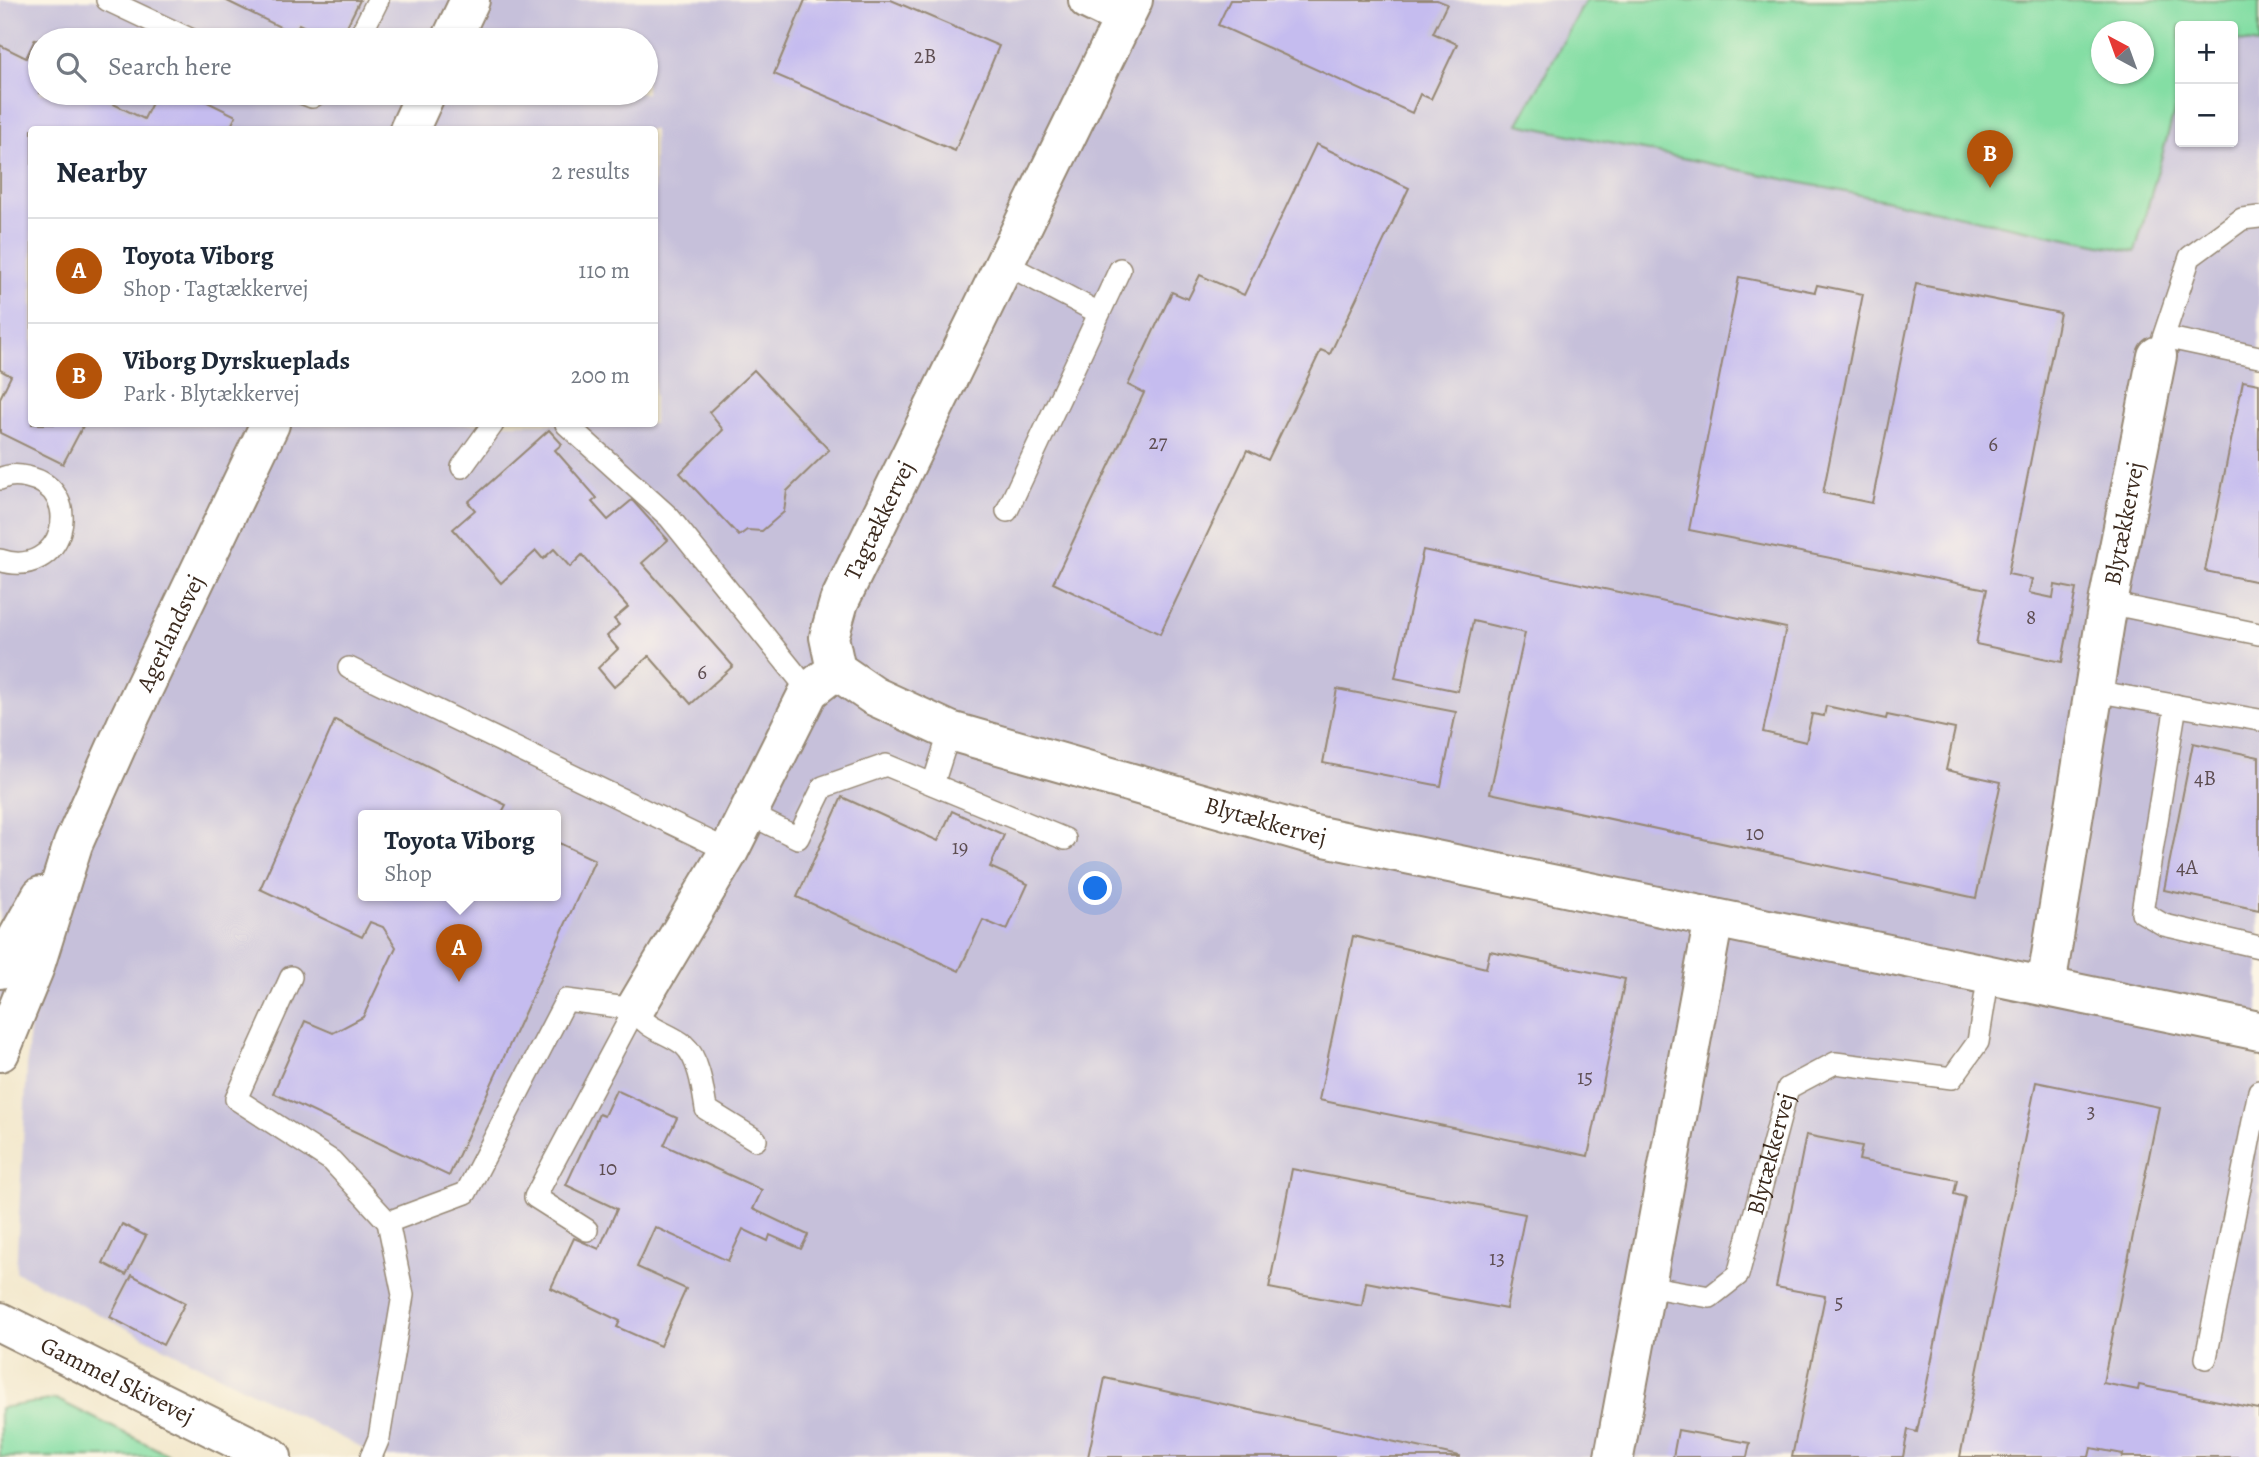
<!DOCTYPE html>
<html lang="en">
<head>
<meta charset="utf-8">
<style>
	body { margin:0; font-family:Alegreya,serif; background:#f6f6f7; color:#1f2937 }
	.controls { position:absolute; right:21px; top:21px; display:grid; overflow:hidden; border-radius:7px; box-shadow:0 2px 5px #0004 }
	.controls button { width:63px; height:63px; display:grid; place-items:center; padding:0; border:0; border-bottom:2px solid #e0e1e3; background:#fff; color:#1f2937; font:35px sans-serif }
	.compass { position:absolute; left:2091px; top:21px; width:63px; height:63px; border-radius:50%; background:#fff; box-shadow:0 2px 5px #0004; rotate:319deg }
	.you { position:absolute; left:1096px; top:889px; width:24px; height:24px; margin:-18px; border:5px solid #fff; border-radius:50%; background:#1a73e8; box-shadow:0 0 0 10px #1a73e833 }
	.badge { display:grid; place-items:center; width:46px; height:46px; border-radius:50%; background:#b45309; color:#fff; font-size:23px; font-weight:700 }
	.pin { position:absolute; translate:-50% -58px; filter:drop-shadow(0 2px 4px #0008) }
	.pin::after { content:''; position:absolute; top:37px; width:24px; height:21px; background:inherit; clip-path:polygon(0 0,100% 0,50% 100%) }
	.popup { position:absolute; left:358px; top:810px; width:203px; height:91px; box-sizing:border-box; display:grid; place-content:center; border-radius:7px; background:#fff; filter:drop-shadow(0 2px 5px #0005); font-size:23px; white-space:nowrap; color:#747a83 }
	.popup b { font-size:26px; color:#1f2937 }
	.popup::after { content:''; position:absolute; left:50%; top:100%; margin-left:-14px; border:14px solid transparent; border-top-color:#fff }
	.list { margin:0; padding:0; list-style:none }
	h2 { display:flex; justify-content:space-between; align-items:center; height:91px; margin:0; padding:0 28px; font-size:30px }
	h2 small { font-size:23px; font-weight:400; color:#747a83 }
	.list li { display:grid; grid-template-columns:46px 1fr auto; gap:21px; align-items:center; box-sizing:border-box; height:105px; padding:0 28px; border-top:2px solid #e0e1e3 }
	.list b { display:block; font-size:26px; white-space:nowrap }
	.list p { margin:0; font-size:23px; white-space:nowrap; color:#747a83 }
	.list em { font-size:23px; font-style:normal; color:#747a83 }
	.icon { flex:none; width:38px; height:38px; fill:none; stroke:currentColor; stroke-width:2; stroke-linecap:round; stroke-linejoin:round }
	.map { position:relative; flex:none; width:2259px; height:1457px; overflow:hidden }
	.search { position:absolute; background:#fff; box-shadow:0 2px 5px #0004; left:28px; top:28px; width:630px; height:77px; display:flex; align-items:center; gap:18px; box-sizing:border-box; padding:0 24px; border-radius:38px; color:#747a83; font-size:26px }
	.panel { position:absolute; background:#fff; box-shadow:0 2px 5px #0004; left:28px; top:126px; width:630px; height:301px; border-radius:7px }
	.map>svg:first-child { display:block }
</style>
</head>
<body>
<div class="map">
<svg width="2259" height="1457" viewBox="0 0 2259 1457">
	<rect width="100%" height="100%" fill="#fcf5e5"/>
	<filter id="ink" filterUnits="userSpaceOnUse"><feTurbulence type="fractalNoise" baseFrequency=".0143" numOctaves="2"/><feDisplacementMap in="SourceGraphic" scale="14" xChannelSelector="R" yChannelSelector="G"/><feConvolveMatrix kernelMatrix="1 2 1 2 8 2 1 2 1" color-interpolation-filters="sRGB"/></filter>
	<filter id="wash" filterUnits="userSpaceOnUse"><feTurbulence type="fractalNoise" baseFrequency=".00686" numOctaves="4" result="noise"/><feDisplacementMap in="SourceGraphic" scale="28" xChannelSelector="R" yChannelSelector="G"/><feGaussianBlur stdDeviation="1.57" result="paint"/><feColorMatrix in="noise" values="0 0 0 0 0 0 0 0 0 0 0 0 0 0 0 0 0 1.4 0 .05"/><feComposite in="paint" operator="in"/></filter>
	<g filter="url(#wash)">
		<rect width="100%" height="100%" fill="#f2e7cb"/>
		<path fill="#c6c0da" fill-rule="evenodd" d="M0 0H1586L1518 124 2135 251 2180 91V142H2233V40L2259 44V1457H379L16 1272 29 1030 0 1007ZM40 40H646V93H40ZM32 130H654V424H32ZM363 816H555V896H363Z"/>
		<g fill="#84dea4" stroke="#608461" stroke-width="2" fill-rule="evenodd">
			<path d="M1586 0H2259V44L2233 40V26H2180V91L2135 252 1518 124ZM2102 32H2144V74H2102Z"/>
			<path d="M56 1399 173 1457H0V1408Z"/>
		</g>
		<g id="blocks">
			<g fill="#c5bcef">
				<path d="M225 0H360L340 40H332L299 24 294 34Z"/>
				<path d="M805 0H891L999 46 955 151 774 74Z"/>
				<path d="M1230 0H1437L1447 4 1433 33 1457 44 1431 99 1420 94 1412 113 1218 25Z"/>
				<path d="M35 39 40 41V93H91L144 119 157 93H189L236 116 229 130H32V424H84L63 464 0 433V398L11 376 0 370V45L26 58Z"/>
				<path d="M1316 144 1409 188 1330 354 1321 350 1268 460 1247 450 1160 634 1053 583 1144 393 1128 385 1172 292 1188 299 1200 275 1244 295Z"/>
				<path d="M1739 277 1815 292 1817 285 1863 294 1823 493 1872 503 1916 284 2060 313 2008 574 2032 579 2029 593 2053 598 2055 585 2076 589 2062 662 1976 644 1987 589 1689 530Z"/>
				<path d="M754 370 829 450 787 491 784 512 762 531 747 530 739 536 680 473 723 430 709 412Z"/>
				<path d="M2243 381 2259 384V582L2205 571Z"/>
				<path d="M549 430 562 444 555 450 597 498 592 502 608 520 632 500 668 540 642 563 733 666 691 704 649 656 614 687 598 668 618 649 607 636 619 625 614 619 628 607 582 555 570 567 554 549 543 559 536 551 501 583 453 529 475 510 468 502Z"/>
				<path d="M1423 550 1786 628 1763 732 1806 742 1812 714 1824 716 1826 706 1886 719 1887 715 1955 729 1946 770 2001 782 1976 898 1490 793 1525 633 1473 621 1458 691 1395 678Z"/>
				<path d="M1337 689 1456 712 1441 786 1323 763Z"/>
				<path d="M335 720 506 805 501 814 505 816H363V896H555V841L595 860 449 1176 273 1093 305 1021 333 1033 363 1017 396 947 383 927 370 922 362 937 260 889Z"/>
				<path d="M2193 743 2259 757V910L2164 890Z"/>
				<path d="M842 797 938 841 952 811 1004 835 990 867 1028 884 1007 930 983 920 959 971 797 897Z"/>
				<path d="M1353 936 1486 968 1490 951 1625 979 1588 1156 1319 1100Z"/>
				<path d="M2036 1082 2159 1107 2103 1383 2138 1390 2139 1385 2259 1409V1457H2122L2123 1454 2091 1448 2089 1457H1960Z"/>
				<path d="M616 1090 677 1118 664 1145 762 1190 753 1209 808 1235 801 1249 770 1235 768 1241 743 1229 728 1261 655 1227 637 1267 686 1289 660 1346 617 1327 620 1321 551 1288 574 1238 599 1249 617 1209 566 1185 599 1114 604 1116Z"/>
				<path d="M1806 1135 1862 1146 1859 1160 1957 1180 1954 1194 1965 1197 1917 1432 1908 1430 1903 1457H1792L1825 1296 1776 1287Z"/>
				<path d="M1292 1169 1525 1214 1506 1309 1366 1282 1362 1306 1269 1288Z"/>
				<path d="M122 1224 146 1236 126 1275 103 1263Z"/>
				<path d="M132 1275 185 1303 163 1345 110 1317Z"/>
				<path d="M1105 1378 1459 1456V1457H1088Z"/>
				<path d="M1678 1430 1750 1443 1747 1457H1673Z"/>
			</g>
		</g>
	</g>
	<g filter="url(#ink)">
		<use href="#blocks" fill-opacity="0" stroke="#968874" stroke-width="2"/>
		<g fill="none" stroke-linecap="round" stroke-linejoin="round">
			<g stroke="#968874" stroke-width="24">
				<g id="service">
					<path d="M107 0 192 40"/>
					<path d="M358 40 378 0"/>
					<path d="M302 93 312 97 318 93"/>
					<path d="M1004 263 1099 313"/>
					<path d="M2164 337 2259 357"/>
					<path d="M2157 356 2190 257 2242 219 2259 217"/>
					<path d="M566 424 669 517 809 691"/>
					<path d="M462 467 493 424"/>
					<path d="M0 479C8 475 18 475 27 477 88 490 63 581 0 560"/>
					<path d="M1007 511 1120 269"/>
					<path d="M2108 603 2259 634"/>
					<path d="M349 668 729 851"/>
					<path d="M2094 691 2259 720"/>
					<path d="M2176 705 2142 912 2164 925 2259 947"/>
					<path d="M933 784 950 731"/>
					<path d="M747 813 798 838 823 787 886 765 1065 839"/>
					<path d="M291 977 236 1099 332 1161 388 1222 403 1295 379 1438 371 1457"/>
					<path d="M635 1009C647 1031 666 1031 684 1045 699 1058 703 1090 706 1109L756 1140"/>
					<path d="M388 1222 466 1193 566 1000 635 1009"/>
					<path d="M587 1230 535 1197 635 1009"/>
					<path id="s1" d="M1646 1286 1710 1297 1738 1275 1788 1088 1835 1063 1952 1078 1978 1042 1989 974"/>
					<path d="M2206 1358 2259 1091"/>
				</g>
			</g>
			<g stroke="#968874" stroke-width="42">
				<g id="minor">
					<path d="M1088 0 1125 18"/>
					<path id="s2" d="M836 670 874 696 950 731 1310 834 2259 1031"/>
					<path id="s3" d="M2046 986 2108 603 2157 356"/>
					<path id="s4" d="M635 1009 729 851 809 691 836 670 829 637 839 602 1133 0"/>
					<path id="s5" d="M0 1322 272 1457"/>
					<path d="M1614 1457 1714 918"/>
				</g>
			</g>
			<g stroke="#968874" stroke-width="42">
				<g id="tertiary">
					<path d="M451 40 470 0"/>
					<path d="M409 130 426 93"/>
					<path d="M0 969 41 896"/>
					<path id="s6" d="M0 1052 34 969 73 844 127 723 270 424"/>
				</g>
			</g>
			<use href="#service" stroke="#fff" stroke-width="21"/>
			<use href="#minor" stroke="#fff" stroke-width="38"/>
			<use href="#tertiary" stroke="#fff" stroke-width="38"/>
		</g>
	</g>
	<g text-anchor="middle" stroke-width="5" stroke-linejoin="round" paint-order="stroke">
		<g font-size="21" fill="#5e4e52">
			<text x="925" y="63">2B</text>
			<text x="1158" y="449">27</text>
			<text x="1993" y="451">6</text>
			<text x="2031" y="624">8</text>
			<text x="702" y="679">6</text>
			<text x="2205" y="785">4B</text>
			<text x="1755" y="840">10</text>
			<text x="960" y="854">19</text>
			<text x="2187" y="874">4A</text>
			<text x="1585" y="1084">15</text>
			<text x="2091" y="1118">3</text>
			<text x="608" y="1175">10</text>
			<text x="1497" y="1265">13</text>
			<text x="1839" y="1309">5</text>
		</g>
		<g font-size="24" fill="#3b2a1e" stroke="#fcf5e5">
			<text dy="8" stroke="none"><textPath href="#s4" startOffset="558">Tagtækkervej</textPath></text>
			<text dy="8" stroke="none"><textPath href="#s3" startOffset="469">Blytækkervej</textPath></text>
			<text dy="8" stroke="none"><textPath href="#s6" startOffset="453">Agerlandsvej</textPath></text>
			<text dy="8" stroke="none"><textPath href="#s2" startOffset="458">Blytækkervej</textPath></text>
			<text dy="8" stroke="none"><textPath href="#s1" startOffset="226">Blytækkervej</textPath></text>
			<text dy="8" stroke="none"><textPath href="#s5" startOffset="131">Gammel Skivevej</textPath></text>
		</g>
	</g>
</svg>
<div class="controls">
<button>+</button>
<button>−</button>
</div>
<svg class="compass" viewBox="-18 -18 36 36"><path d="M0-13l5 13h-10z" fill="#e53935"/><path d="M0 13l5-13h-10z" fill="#747a83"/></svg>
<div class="you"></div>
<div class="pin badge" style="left:459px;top:982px">A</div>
<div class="popup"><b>Toyota Viborg</b>Shop</div>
<div class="pin badge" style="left:1990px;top:188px">B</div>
<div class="search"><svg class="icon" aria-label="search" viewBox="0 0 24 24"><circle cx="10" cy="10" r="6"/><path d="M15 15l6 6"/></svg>Search here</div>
<section class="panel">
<h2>Nearby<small>2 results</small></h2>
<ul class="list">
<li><span class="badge">A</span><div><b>Toyota Viborg</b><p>Shop · Tagtækkervej</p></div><em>110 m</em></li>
<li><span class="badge">B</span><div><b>Viborg Dyrskueplads</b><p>Park · Blytækkervej</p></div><em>200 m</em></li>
</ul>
</section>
</div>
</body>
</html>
